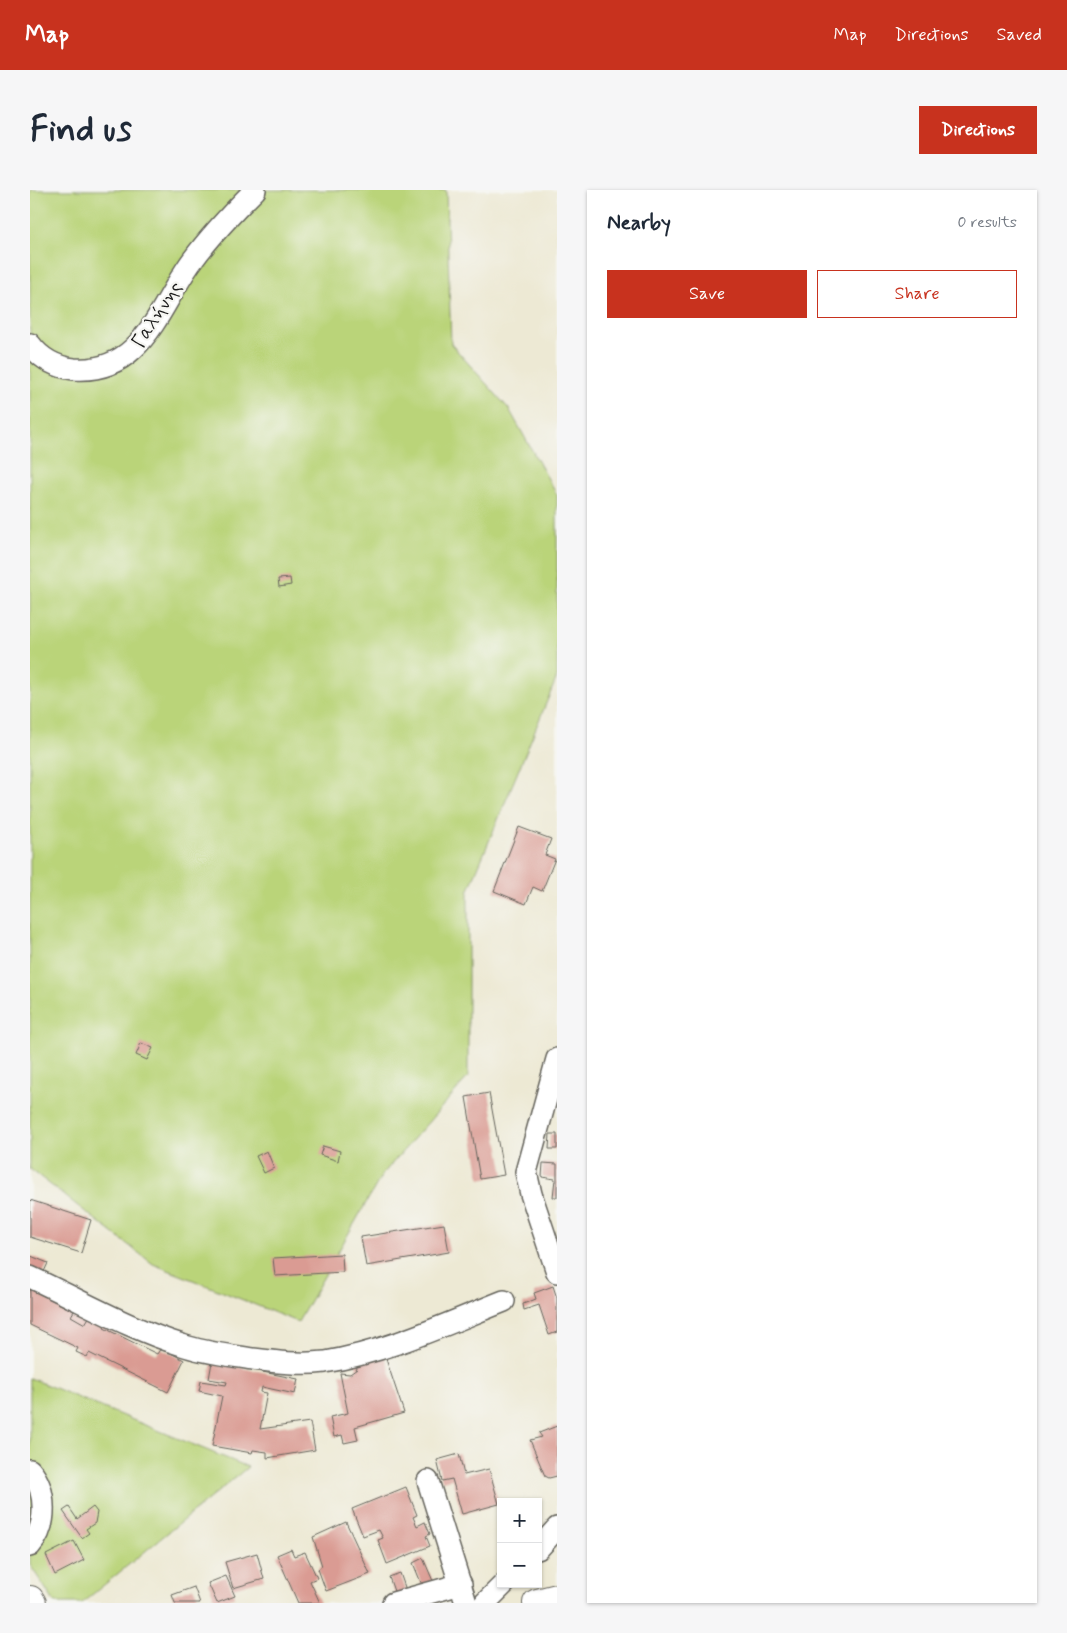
<!DOCTYPE html>
<html lang="en">
<head>
<meta charset="utf-8">
<style>
	body { margin:0; font-family:Mynerve,sans-serif; background:#f6f6f7; color:#1f2937 }
	.controls { position:absolute; right:15px; bottom:15px; display:grid; overflow:hidden; border-radius:0px; box-shadow:0 1px 4px #0004 }
	.controls button { width:45px; height:45px; display:grid; place-items:center; padding:0; border:0; border-bottom:1px solid #e0e1e3; background:#fff; color:#1f2937; font:25px sans-serif }
	.list { margin:0; padding:0; list-style:none }
	h2 { display:flex; justify-content:space-between; align-items:center; height:65px; margin:0; padding:0 20px; font-size:21px }
	h2 small { font-size:16px; font-weight:400; color:#747a83 }
	.actions { display:flex; gap:10px; padding:15px 20px }
	.actions a { flex:1; padding:11px 0; border:1px solid #c8321e; border-radius:0px; text-align:center; font-size:18px; color:#c8321e }
	.actions .main { background:#c8321e; color:#fff }
	.map { position:relative; flex:none; width:527px; height:1413px; overflow:hidden; border-radius:0px }
	header { display:flex; align-items:center; gap:30px; box-sizing:border-box; height:70px; padding:0 25px; background:#c8321e; color:#fff }
	header strong { font-size:24px }
	nav { display:flex; gap:28px; margin-inline-start:auto; font-size:18px }
	.intro { display:flex; align-items:center; justify-content:space-between; box-sizing:border-box; height:120px; padding:0 30px }
	h1 { margin:0; font-size:35px }
	.button { padding:12px 22px; border-radius:0px; background:#c8321e; color:#fff; font-size:18px; font-weight:700 }
	main { display:flex; gap:30px; padding:0 30px }
	aside { flex:1; background:#fff; border-radius:0px; box-shadow:0 1px 4px #0004 }
	.map>svg:first-child { display:block }
</style>
</head>
<body>
<header>
<strong>Map</strong>
<nav><a>Map</a><a>Directions</a><a>Saved</a></nav>
</header>
<div class="intro"><h1>Find us</h1><a class="button">Directions</a></div>
<main>
<div class="map">
<svg width="527" height="1413" viewBox="0 0 527 1413">
	<rect width="100%" height="100%" fill="#f6f6f2"/>
	<filter id="ink" filterUnits="userSpaceOnUse"><feTurbulence type="fractalNoise" baseFrequency=".02" numOctaves="2"/><feDisplacementMap in="SourceGraphic" scale="10" xChannelSelector="R" yChannelSelector="G"/><feConvolveMatrix kernelMatrix="1 2 1 2 8 2 1 2 1" color-interpolation-filters="sRGB"/></filter>
	<filter id="wash" filterUnits="userSpaceOnUse"><feTurbulence type="fractalNoise" baseFrequency=".0096" numOctaves="4" result="noise"/><feDisplacementMap in="SourceGraphic" scale="20" xChannelSelector="R" yChannelSelector="G"/><feGaussianBlur stdDeviation="1.12" result="paint"/><feColorMatrix in="noise" values="0 0 0 0 0 0 0 0 0 0 0 0 0 0 0 0 0 1.4 0 .05"/><feComposite in="paint" operator="in"/></filter>
	<g filter="url(#wash)">
		<rect width="100%" height="100%" fill="#ede9d4"/>
		<g fill="#bad479" stroke="#6b784a">
			<path d="M0 0H416L421 154 479 219 527 305V487L438 702V887L352 985 268 1132 123 1074 0 979Z"/>
			<path d="M0 1188 218 1277 52 1413H25L0 1375Z"/>
		</g>
		<g id="blocks">
			<g fill="#da9b93">
				<path d="M260 388 261 395 249 397 248 389Z"/>
				<path d="M489 637 521 649 515 665 525 669 512 701 503 697 496 714 464 701Z"/>
				<path d="M111 853 123 858 117 870 106 865Z"/>
				<path d="M459 903 474 985 450 989 436 907Z"/>
				<path d="M520 944H527V959H519Z"/>
				<path d="M293 956 310 961 308 971 290 965Z"/>
				<path d="M237 961 244 978 234 983 226 966Z"/>
				<path d="M513 973 527 974V1007H523L525 989 512 987Z"/>
				<path d="M0 1010 61 1030 51 1063 0 1047Z"/>
				<path d="M414 1034 419 1062 336 1076 331 1047Z"/>
				<path d="M312 1064 313 1082 245 1086 243 1068Z"/>
				<path d="M1 1066 18 1073 13 1084 0 1078Z"/>
				<path d="M523 1096 527 1108V1142L519 1145 509 1115 494 1120 493 1114 506 1109 504 1103Z"/>
				<path d="M0 1099 44 1121 41 1126 55 1134 61 1124 77 1132 74 1138 127 1164 131 1158 154 1170 138 1202 59 1163 57 1167 46 1162 48 1158 0 1135Z"/>
				<path d="M354 1163 374 1223 325 1237 328 1250 314 1253 312 1245 304 1247 300 1227 318 1223 310 1183 320 1184 327 1179 325 1170Z"/>
				<path d="M182 1172 268 1189 265 1204 232 1197 231 1202 237 1203 230 1239 280 1232 285 1260 237 1268V1262L223 1260 222 1263 182 1256 192 1206 169 1201 171 1191 196 1195 197 1192 179 1189Z"/>
				<path d="M527 1236V1286L519 1288 515 1286 500 1250 512 1247 509 1243Z"/>
				<path d="M429 1264 434 1285 459 1279 469 1314 432 1324 422 1289 412 1291 407 1270Z"/>
				<path d="M376 1297 387 1325 383 1327 387 1336 395 1332 400 1344 396 1346 400 1356 357 1374 348 1350 353 1348 349 1340 333 1346 322 1319Z"/>
				<path d="M39 1317 47 1329 63 1317 67 1322 65 1333 56 1339 59 1343 52 1348 33 1321Z"/>
				<path d="M316 1332 340 1384 296 1401 288 1379 292 1376 283 1347Z"/>
				<path d="M44 1351 54 1370 25 1385 16 1365Z"/>
				<path d="M261 1359 264 1366 275 1362 287 1388 280 1391 290 1413H268L247 1365Z"/>
				<path d="M227 1363 234 1389 203 1398 195 1372Z"/>
				<path d="M393 1368 403 1391 392 1395 383 1373Z"/>
				<path d="M370 1383 377 1403 366 1407 359 1387Z"/>
				<path d="M196 1386 205 1406 187 1413 178 1393Z"/>
				<path d="M164 1397 170 1413H145L142 1405Z"/>
			</g>
		</g>
	</g>
	<g filter="url(#ink)">
		<use href="#blocks" fill-opacity="0" stroke="#65645c" stroke-width="1"/>
		<g fill="none" stroke-linecap="round" stroke-linejoin="round">
			<g stroke="#65645c" stroke-width="24">
				<g id="street">
					<path d="M0 154C11 169 26 177 44 179 113 184 129 116 162 71 181 45 203 22 225 0"/>
					<path d="M527 869 496 982 501 1004 527 1082"/>
					<path d="M0 1087C50 1110 100 1139 152 1155 175 1163 199 1165 223 1169 246 1172 271 1175 295 1172 357 1162 416 1134 474 1111"/>
					<path d="M0 1280C17 1300 18 1336 0 1356"/>
					<path d="M398 1291 436 1413"/>
					<path d="M508 1359 527 1338"/>
					<path d="M363 1413 431 1394"/>
					<path d="M455 1413 474 1394"/>
				</g>
			</g>
			<g stroke="#65645c" stroke-width="30">
				<g id="secondary">
					<path d="M0 1410 2 1413"/>
					<path d="M507 1413 527 1408"/>
				</g>
			</g>
			<use href="#street" stroke="#fff" stroke-width="21"/>
			<use href="#secondary" stroke="#fff" stroke-width="28"/>
		</g>
	</g>
	<g text-anchor="middle" stroke-width="4.5" stroke-linejoin="round" paint-order="stroke">
		<g font-size="19" fill="#1c1c1c" stroke="#f6f6f2">
			<text transform="translate(126 124) rotate(-57)" y="7">Γαλήνης</text>
		</g>
	</g>
</svg>
<div class="controls">
<button>+</button>
<button>−</button>
</div>
</div>
<aside>
<h2>Nearby<small>0 results</small></h2>
<ul class="list">
</ul>
<div class="actions"><a class="main">Save</a><a>Share</a></div>
</aside>
</main>
</body>
</html>
